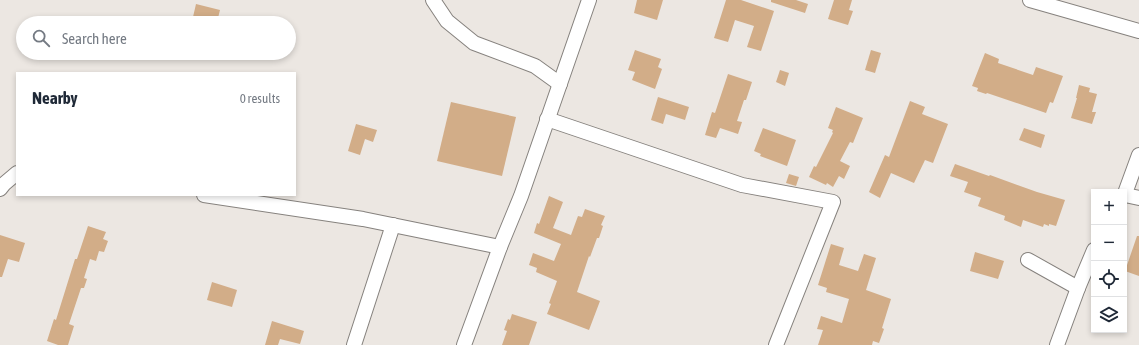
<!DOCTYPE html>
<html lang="en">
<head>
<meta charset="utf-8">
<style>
	body { margin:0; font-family:"Asap Condensed",sans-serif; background:#f6f6f7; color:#1f2937 }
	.controls { position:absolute; right:12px; bottom:12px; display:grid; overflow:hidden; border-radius:0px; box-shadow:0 2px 6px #0003 }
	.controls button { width:36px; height:36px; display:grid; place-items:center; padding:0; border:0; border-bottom:1px solid #e0e1e3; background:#fff; color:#1f2937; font:20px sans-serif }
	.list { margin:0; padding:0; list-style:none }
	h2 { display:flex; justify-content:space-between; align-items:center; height:52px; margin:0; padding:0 16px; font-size:17px }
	h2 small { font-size:13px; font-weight:400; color:#747a83 }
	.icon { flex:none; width:22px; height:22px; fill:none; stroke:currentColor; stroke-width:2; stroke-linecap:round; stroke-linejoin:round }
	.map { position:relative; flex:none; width:1139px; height:345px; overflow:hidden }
	.search { position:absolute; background:#fff; box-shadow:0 2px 6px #0003; left:16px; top:16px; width:280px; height:44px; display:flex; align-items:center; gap:10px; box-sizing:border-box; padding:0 14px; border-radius:22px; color:#747a83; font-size:15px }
	.panel { position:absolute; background:#fff; box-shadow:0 2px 6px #0003; left:16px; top:72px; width:280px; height:124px; border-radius:0px }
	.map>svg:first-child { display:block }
</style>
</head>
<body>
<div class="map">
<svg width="1139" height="345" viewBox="0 0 1139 345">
	<rect width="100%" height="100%" fill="#ece7e2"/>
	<g fill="#d2ad88">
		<path d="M637 0H663L657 20 634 13Z"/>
		<path d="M726 0H741L774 11 761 51 747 47 754 26 735 20 728 42 714 38Z"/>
		<path d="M771 0H796L808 4 805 13 771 2Z"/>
		<path d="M834 0H852L849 10 853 11 848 25 828 19Z"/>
		<path d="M196 4 220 10 217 22 193 17Z"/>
		<path d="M635 50 661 59 658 67 662 69 655 89 632 80 635 72 628 70Z"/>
		<path d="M871 50 881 53 875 73 865 70Z"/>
		<path d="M985 53 999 59 998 63 1033 75 1036 67 1063 76 1053 103 1050 102 1046 113 987 93 986 94 977 91 978 88 972 86Z"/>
		<path d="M780 70 789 73 785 86 776 82Z"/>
		<path d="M728 74 752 82 746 100H744L737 121 742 122 738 134 720 128 716 138 705 135 712 112 715 113Z"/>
		<path d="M1079 85 1090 88 1089 92 1097 94 1092 112H1096L1092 124 1071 118 1077 98H1076Z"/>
		<path d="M658 97 689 107 685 120 666 114 663 124 651 120Z"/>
		<path d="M910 101 925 107 922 114 948 124 933 163 925 160 914 183 891 173 880 198 869 192 885 155 889 157Z"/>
		<path d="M451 102 516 117 502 176 437 161Z"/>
		<path d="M836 107 863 118 853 143 850 142 840 161 850 166 844 179 839 176 833 187 827 183 826 185 809 177 814 166 816 167 833 133 832 132 833 130 828 128Z"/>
		<path d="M356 124 377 130 373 142 365 139 360 155 348 151Z"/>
		<path d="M763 128 796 140 787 166 760 156 761 154 754 151Z"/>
		<path d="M1024 128 1045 135 1041 148 1019 140Z"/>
		<path d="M955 164 989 176 990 175 1037 192 1065 200 1056 226 1049 224V226L1044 224 1043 227 1023 220 1021 227 1004 220 1005 216 978 206 981 198 964 192 968 182 950 176Z"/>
		<path d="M789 174 799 177 796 186 786 183Z"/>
		<path d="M549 196 563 202 553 228 571 235 578 216 582 217 585 209 605 216 601 225 603 226 599 238H597L590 257 589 256 577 292 600 301 589 330 547 314 551 304 549 303 557 281 536 272 537 268 529 265 533 253 554 261 561 244 534 233 537 223 539 224Z"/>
		<path d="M88 226 106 232 103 239 108 241 104 252 99 251 96 261 90 259 84 278 87 279 84 288H81L69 324 74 326 68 345H58L47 341 54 319 56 320 75 259H77Z"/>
		<path d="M0 235 25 243 19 262 8 259 2 277H0Z"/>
		<path d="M1137 236H1139V276L1125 271Z"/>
		<path d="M831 244 844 248 839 265 858 271 864 254 876 258 866 290 891 299 882 328 884 329 879 343 873 341 872 345H818L823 330 817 329 821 316 842 323 849 299 826 292 827 288 818 285Z"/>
		<path d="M975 252 1004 261 998 279 970 271Z"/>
		<path d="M212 282 237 290 232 307 207 300Z"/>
		<path d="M512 314 537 322 529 345H502L507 331 504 330 508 319 510 320Z"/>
		<path d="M272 321 304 331 300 344 280 339 278 345H265Z"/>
	</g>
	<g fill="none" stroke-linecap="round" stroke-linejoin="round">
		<g stroke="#86827e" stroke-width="16">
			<g id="minor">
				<path d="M433 0 447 21 474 43 535 66 560 84"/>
				<path d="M1030 0 1139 31"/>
				<path d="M547 119 742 185 833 202 776 345"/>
				<path d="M0 189 4 184 17 173"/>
				<path d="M204 195 363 219 500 247"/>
				<path d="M1125 195 1139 198"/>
				<path d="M1124 196 1139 155"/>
				<path d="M1028 260 1078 288"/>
				<path d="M354 345 393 225"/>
				<path d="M464 345 500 247 521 196 589 0"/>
				<path d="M1057 345 1078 288 1094 250"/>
			</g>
		</g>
		<use href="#minor" stroke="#fff" stroke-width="14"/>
	</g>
</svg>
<div class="controls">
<button>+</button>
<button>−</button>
<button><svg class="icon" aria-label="locate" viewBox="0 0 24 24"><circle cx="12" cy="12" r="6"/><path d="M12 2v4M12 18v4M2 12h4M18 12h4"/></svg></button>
<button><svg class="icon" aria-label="layers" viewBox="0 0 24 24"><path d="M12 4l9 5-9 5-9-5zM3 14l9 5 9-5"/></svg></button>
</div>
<div class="search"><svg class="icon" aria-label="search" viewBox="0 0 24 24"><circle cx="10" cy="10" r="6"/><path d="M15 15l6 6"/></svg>Search here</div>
<section class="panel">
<h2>Nearby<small>0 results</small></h2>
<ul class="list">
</ul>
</section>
</div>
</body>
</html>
